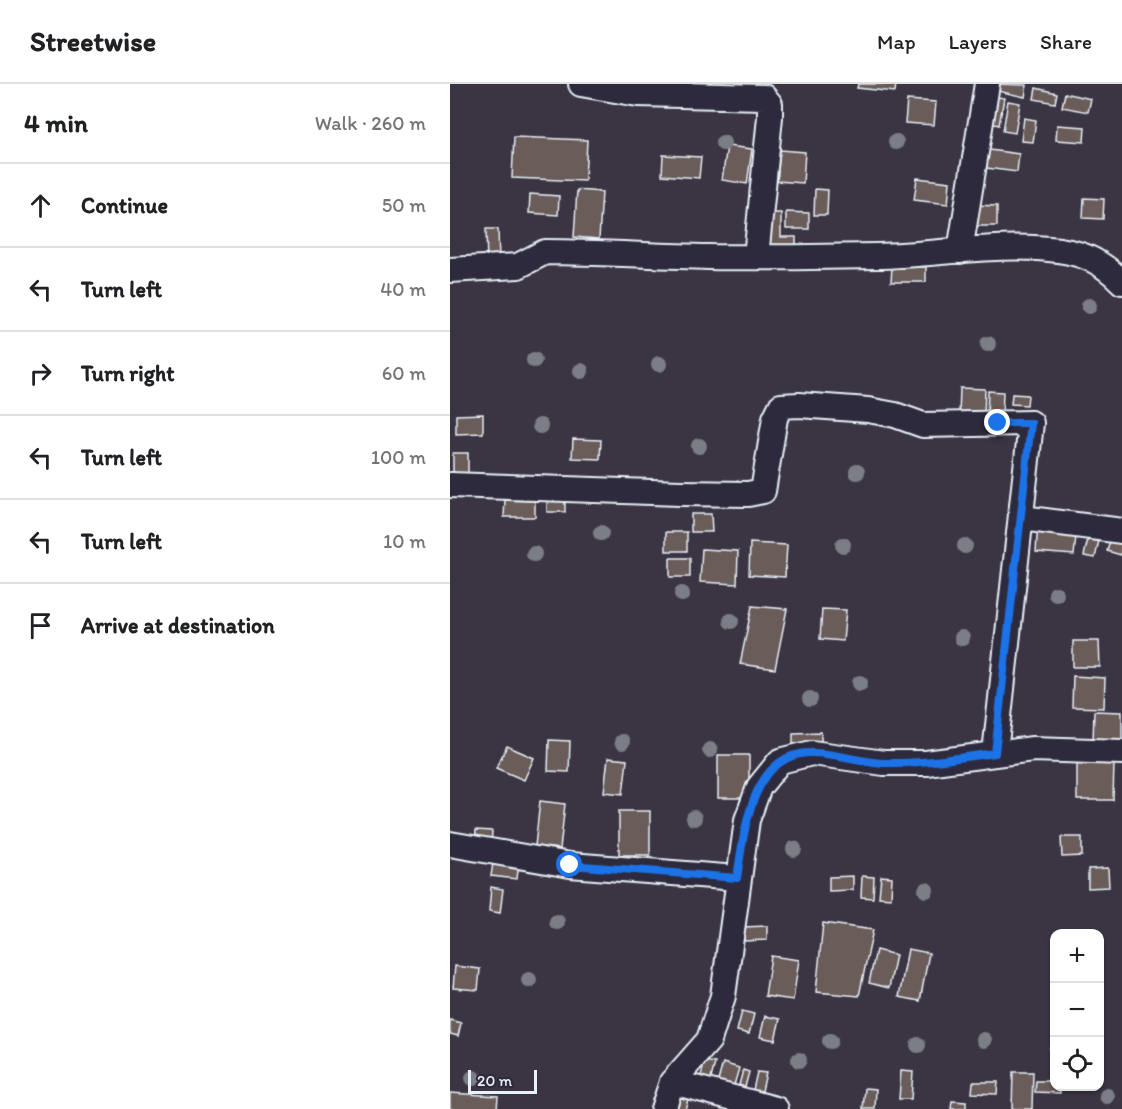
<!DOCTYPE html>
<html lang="en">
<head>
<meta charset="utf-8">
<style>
	body { margin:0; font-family:Itim,sans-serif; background:#f6f6f6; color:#202124 }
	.controls { position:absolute; right:18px; bottom:18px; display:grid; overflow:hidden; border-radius:12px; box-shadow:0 2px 4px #0004 }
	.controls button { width:54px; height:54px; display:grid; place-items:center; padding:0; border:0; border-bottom:2px solid #e0e0e0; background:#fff; color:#202124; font:30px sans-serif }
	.scale { position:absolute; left:18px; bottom:15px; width:69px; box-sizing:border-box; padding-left:6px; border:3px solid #e8f1f8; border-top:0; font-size:16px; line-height:21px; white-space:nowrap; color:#e8f1f8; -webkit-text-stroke:4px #2f2a3d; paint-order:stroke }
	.stop { position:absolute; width:18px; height:18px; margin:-14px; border:4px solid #1a73e8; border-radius:50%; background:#fff }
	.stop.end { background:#1a73e8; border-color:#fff; box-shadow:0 2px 6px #0008 }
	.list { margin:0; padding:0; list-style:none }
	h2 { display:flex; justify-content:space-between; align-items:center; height:78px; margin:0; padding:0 24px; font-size:26px }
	h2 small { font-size:20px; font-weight:400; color:#757577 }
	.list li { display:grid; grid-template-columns:39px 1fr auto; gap:18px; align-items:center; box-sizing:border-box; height:84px; padding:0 24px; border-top:2px solid #e0e0e0 }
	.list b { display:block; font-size:22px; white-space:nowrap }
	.list em { font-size:20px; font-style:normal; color:#757577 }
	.icon { flex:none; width:33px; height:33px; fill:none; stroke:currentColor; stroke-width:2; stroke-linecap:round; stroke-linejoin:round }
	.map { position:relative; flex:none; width:672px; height:1025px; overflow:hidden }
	header { display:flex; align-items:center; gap:36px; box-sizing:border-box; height:84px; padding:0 30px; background:#fff; border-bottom:2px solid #e0e0e0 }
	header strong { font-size:28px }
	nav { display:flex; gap:33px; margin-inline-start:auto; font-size:21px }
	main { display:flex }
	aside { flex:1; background:#fff }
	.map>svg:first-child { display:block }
</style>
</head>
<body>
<header>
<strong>Streetwise</strong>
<nav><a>Map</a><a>Layers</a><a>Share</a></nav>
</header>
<main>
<aside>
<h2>4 min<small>Walk · 260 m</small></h2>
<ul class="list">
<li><svg class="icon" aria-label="ahead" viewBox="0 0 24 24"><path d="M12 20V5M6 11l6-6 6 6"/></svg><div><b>Continue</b></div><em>50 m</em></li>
<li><svg class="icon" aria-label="left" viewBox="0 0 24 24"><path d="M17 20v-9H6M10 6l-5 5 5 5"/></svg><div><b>Turn left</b></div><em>40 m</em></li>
<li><svg class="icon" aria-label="right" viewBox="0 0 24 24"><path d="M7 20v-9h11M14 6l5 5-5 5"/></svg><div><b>Turn right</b></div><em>60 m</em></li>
<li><svg class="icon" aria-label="left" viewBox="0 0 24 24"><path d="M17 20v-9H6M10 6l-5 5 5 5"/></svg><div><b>Turn left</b></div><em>100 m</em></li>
<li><svg class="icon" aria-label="left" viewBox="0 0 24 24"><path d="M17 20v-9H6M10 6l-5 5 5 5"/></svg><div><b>Turn left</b></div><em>10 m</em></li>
<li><svg class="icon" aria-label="arrive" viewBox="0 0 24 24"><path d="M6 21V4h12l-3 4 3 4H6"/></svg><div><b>Arrive at destination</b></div></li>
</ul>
</aside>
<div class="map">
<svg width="672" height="1025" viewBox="0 0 672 1025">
	<rect width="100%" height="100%" fill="#3b3443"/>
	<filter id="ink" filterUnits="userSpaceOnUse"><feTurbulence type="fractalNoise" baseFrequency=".0167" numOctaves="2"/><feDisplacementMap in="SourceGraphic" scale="12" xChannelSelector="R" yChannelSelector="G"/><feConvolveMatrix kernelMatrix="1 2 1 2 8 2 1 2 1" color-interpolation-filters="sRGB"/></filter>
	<g filter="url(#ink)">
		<g fill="#6a5c59" stroke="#e8f1f8" stroke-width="1.5">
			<path d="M408 0H446L445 8 407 4Z"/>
			<path d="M544 0 577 1 575 13 543 6Z"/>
			<path d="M586 4 607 9 605 19 584 15Z"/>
			<path d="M615 9 641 15 638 28 612 23Z"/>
			<path d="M541 12 554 14 549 41 536 38Z"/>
			<path d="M457 16 486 18 484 41 455 39Z"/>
			<path d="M558 17 570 19 565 49 553 47Z"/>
			<path d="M574 34 586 36 583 58 571 57Z"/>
			<path d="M607 41 635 43 634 58 606 56Z"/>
			<path d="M64 53 137 56 135 97 62 94Z"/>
			<path d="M277 62 302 65 297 100 272 96Z"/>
			<path d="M532 65 569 70 567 88 529 83Z"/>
			<path d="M330 66 355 68 353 99 327 97Z"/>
			<path d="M213 71 251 73 249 94 212 91Z"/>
			<path d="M467 94 500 98 498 120 464 116Z"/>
			<path d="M365 105 378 106 377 131H364Z"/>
			<path d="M127 106 152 108 149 155 124 153Z"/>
			<path d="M80 110 109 112 108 131 79 129Z"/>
			<path d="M634 114 654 115 653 135 633 134Z"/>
			<path d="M523 121 547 122V142H523Z"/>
			<path d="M336 128 359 129V145H336Z"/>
			<path d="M316 129H331V153H346V169H315Z"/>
			<path d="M36 145H48L49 178 37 179Z"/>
			<path d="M442 183H476V198H441Z"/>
			<path d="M510 304 535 305 534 333 509 332Z"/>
			<path d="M538 307 553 308 552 335H537Z"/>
			<path d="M562 310 578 311 577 321 561 320Z"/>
			<path d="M33 330V349L6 350V331Z"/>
			<path d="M123 355 151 356 150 375 122 374Z"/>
			<rect x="3" y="369" width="15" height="22"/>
			<path d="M97 414 115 415V428H97Z"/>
			<path d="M55 416 85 417V433H54Z"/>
			<path d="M241 430H261L262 448H241Z"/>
			<path d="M588 439 627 443 624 471 586 468Z"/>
			<path d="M640 446 651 448 645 474 634 472Z"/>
			<rect x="216" y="448" width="21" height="19"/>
			<path d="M662 450 672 452 671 471 657 467Z"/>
			<path d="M300 459 337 461 335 493 299 491Z"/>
			<path d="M252 465 288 467 287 500 250 498Z"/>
			<rect x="220" y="474" width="20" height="19"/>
			<path d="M302 522 337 525 325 585 290 580Z"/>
			<path d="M372 525 396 526 393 557 370 555Z"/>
			<path d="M623 557H649L650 583H623Z"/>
			<path d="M623 592 655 594 654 624 622 623Z"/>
			<path d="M644 627 672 628V658H643Z"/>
			<path d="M371 648V665L343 666V649Z"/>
			<path d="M99 656 120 657 119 688 98 687Z"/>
			<path d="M57 662 84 674 74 696 46 684Z"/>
			<rect x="268" y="671" width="31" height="43"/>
			<path d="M158 674 177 676 173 710 154 708Z"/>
			<path d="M627 679H664L663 716H627Z"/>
			<path d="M90 717 115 720 110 765 85 762Z"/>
			<rect x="169" y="727" width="31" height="44"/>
			<path d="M26 746 42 747 41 762 25 761Z"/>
			<path d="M611 753H632V772L612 773Z"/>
			<path d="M44 773 69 776 67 795 41 792Z"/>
			<path d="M658 784 659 803 638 804V785Z"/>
			<path d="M403 792V806L379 807V793Z"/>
			<path d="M412 792 424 793 423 814 411 813Z"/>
			<path d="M431 792 442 793 441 814 429 813Z"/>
			<path d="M41 803 53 805 50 829 39 827Z"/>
			<path d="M373 839 423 846 409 912 366 908Z"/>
			<path d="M317 842V856L294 857 293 843Z"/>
			<rect x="650" y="857" width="1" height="24"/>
			<path d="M458 865 479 869 470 917 449 913Z"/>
			<path d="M426 866 446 871 439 904 419 899Z"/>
			<path d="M321 872 349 876 343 916 315 912Z"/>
			<path d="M5 882 30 885 28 906 3 904Z"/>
			<path d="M292 927 304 930 299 950 287 947Z"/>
			<path d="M315 932 330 935 325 956 310 953Z"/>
			<path d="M0 936 11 939 8 952 0 950Z"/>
			<rect x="600" y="963" width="4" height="12"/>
			<path d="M255 977 265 979 259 1002 249 999Z"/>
			<path d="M273 979 289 984 282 1008 266 1004Z"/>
			<path d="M293 986 299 988 295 1003 289 1001Z"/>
			<path d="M451 987 463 988 461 1015H449Z"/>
			<path d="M307 988 316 989 312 1007 303 1006Z"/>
			<path d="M563 988H583L582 1025H562Z"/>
			<path d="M586 997H604V1002H610V1009L585 1008Z"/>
			<path d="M523 998H548L547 1010 522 1009Z"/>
			<path d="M415 1004 426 1005 425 1025H413Z"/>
			<path d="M226 1006 240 1009 235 1025H221Z"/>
			<path d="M0 1009 48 1012 47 1025H0Z"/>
			<path d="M502 1017 516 1018V1025H501Z"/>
		</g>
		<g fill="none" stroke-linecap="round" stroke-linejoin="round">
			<g stroke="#e8f1f8" stroke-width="28">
				<g id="minor">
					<path d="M131 0 188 10 314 13 320 20V33L306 173"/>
					<path d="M510 167 537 0"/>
					<path d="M0 186 68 182 95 168C149 168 204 172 258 173 315 174 371 173 427 172 488 171 548 158 609 166 636 170 653 179 672 198"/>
					<path d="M0 401 230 409 298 410 313 407 325 334 331 322 349 321 418 326 445 331 473 341 581 339 545 669"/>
					<path d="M572 434 672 447"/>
					<path d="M0 760 120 781 287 794"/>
					<path d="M222 998 326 1025"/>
					<path d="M213 1025 222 998 259 956 273 912 297 736 309 703 330 677 362 669 434 679H476L583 665 672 668"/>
				</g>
			</g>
			<use href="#minor" stroke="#2f2a3d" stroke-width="24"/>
		</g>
		<g fill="#7b7e85">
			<circle cx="446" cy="58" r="8"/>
			<circle cx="273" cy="59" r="8"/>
			<circle cx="639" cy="222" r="8"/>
			<circle cx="538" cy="260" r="8"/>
			<circle cx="84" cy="276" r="8"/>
			<circle cx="209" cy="280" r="8"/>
			<circle cx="131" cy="287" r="8"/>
			<circle cx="90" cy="342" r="8"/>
			<circle cx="249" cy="362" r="8"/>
			<circle cx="407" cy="388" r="8"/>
			<circle cx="151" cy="449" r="8"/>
			<circle cx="393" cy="461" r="8"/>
			<circle cx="515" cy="462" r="8"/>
			<circle cx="84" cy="470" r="8"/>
			<circle cx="232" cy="510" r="8"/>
			<circle cx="606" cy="510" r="8"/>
			<circle cx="281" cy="537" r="8"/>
			<circle cx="512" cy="554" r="8"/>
			<circle cx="410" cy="599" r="8"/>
			<circle cx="360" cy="615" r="8"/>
			<circle cx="172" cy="658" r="8"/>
			<circle cx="260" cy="666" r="8"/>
			<circle cx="244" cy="734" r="8"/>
			<circle cx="344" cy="765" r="8"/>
			<circle cx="476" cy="806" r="8"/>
			<circle cx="107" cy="838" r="8"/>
			<circle cx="79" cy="896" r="8"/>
			<circle cx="534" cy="956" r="8"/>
			<circle cx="380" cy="957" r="8"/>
			<circle cx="468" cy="961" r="8"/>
			<circle cx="349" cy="976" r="8"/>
			<circle cx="23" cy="994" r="8"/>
			<circle cx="657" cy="1012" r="8"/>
		</g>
	</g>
	<g fill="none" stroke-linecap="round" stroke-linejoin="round" filter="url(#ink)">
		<path stroke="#1a73e8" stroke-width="8" d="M120 781 287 794C294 749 301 668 362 669 386 669 411 678 435 679 473 680 508 674 545 669L581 339H548"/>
	</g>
</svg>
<div class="controls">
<button>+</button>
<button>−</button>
<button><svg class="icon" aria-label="locate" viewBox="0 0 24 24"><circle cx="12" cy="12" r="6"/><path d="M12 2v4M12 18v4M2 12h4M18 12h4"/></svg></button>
</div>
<div class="scale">20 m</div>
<div class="stop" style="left:120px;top:781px"></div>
<div class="stop end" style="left:548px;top:339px"></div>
</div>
</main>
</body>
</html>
